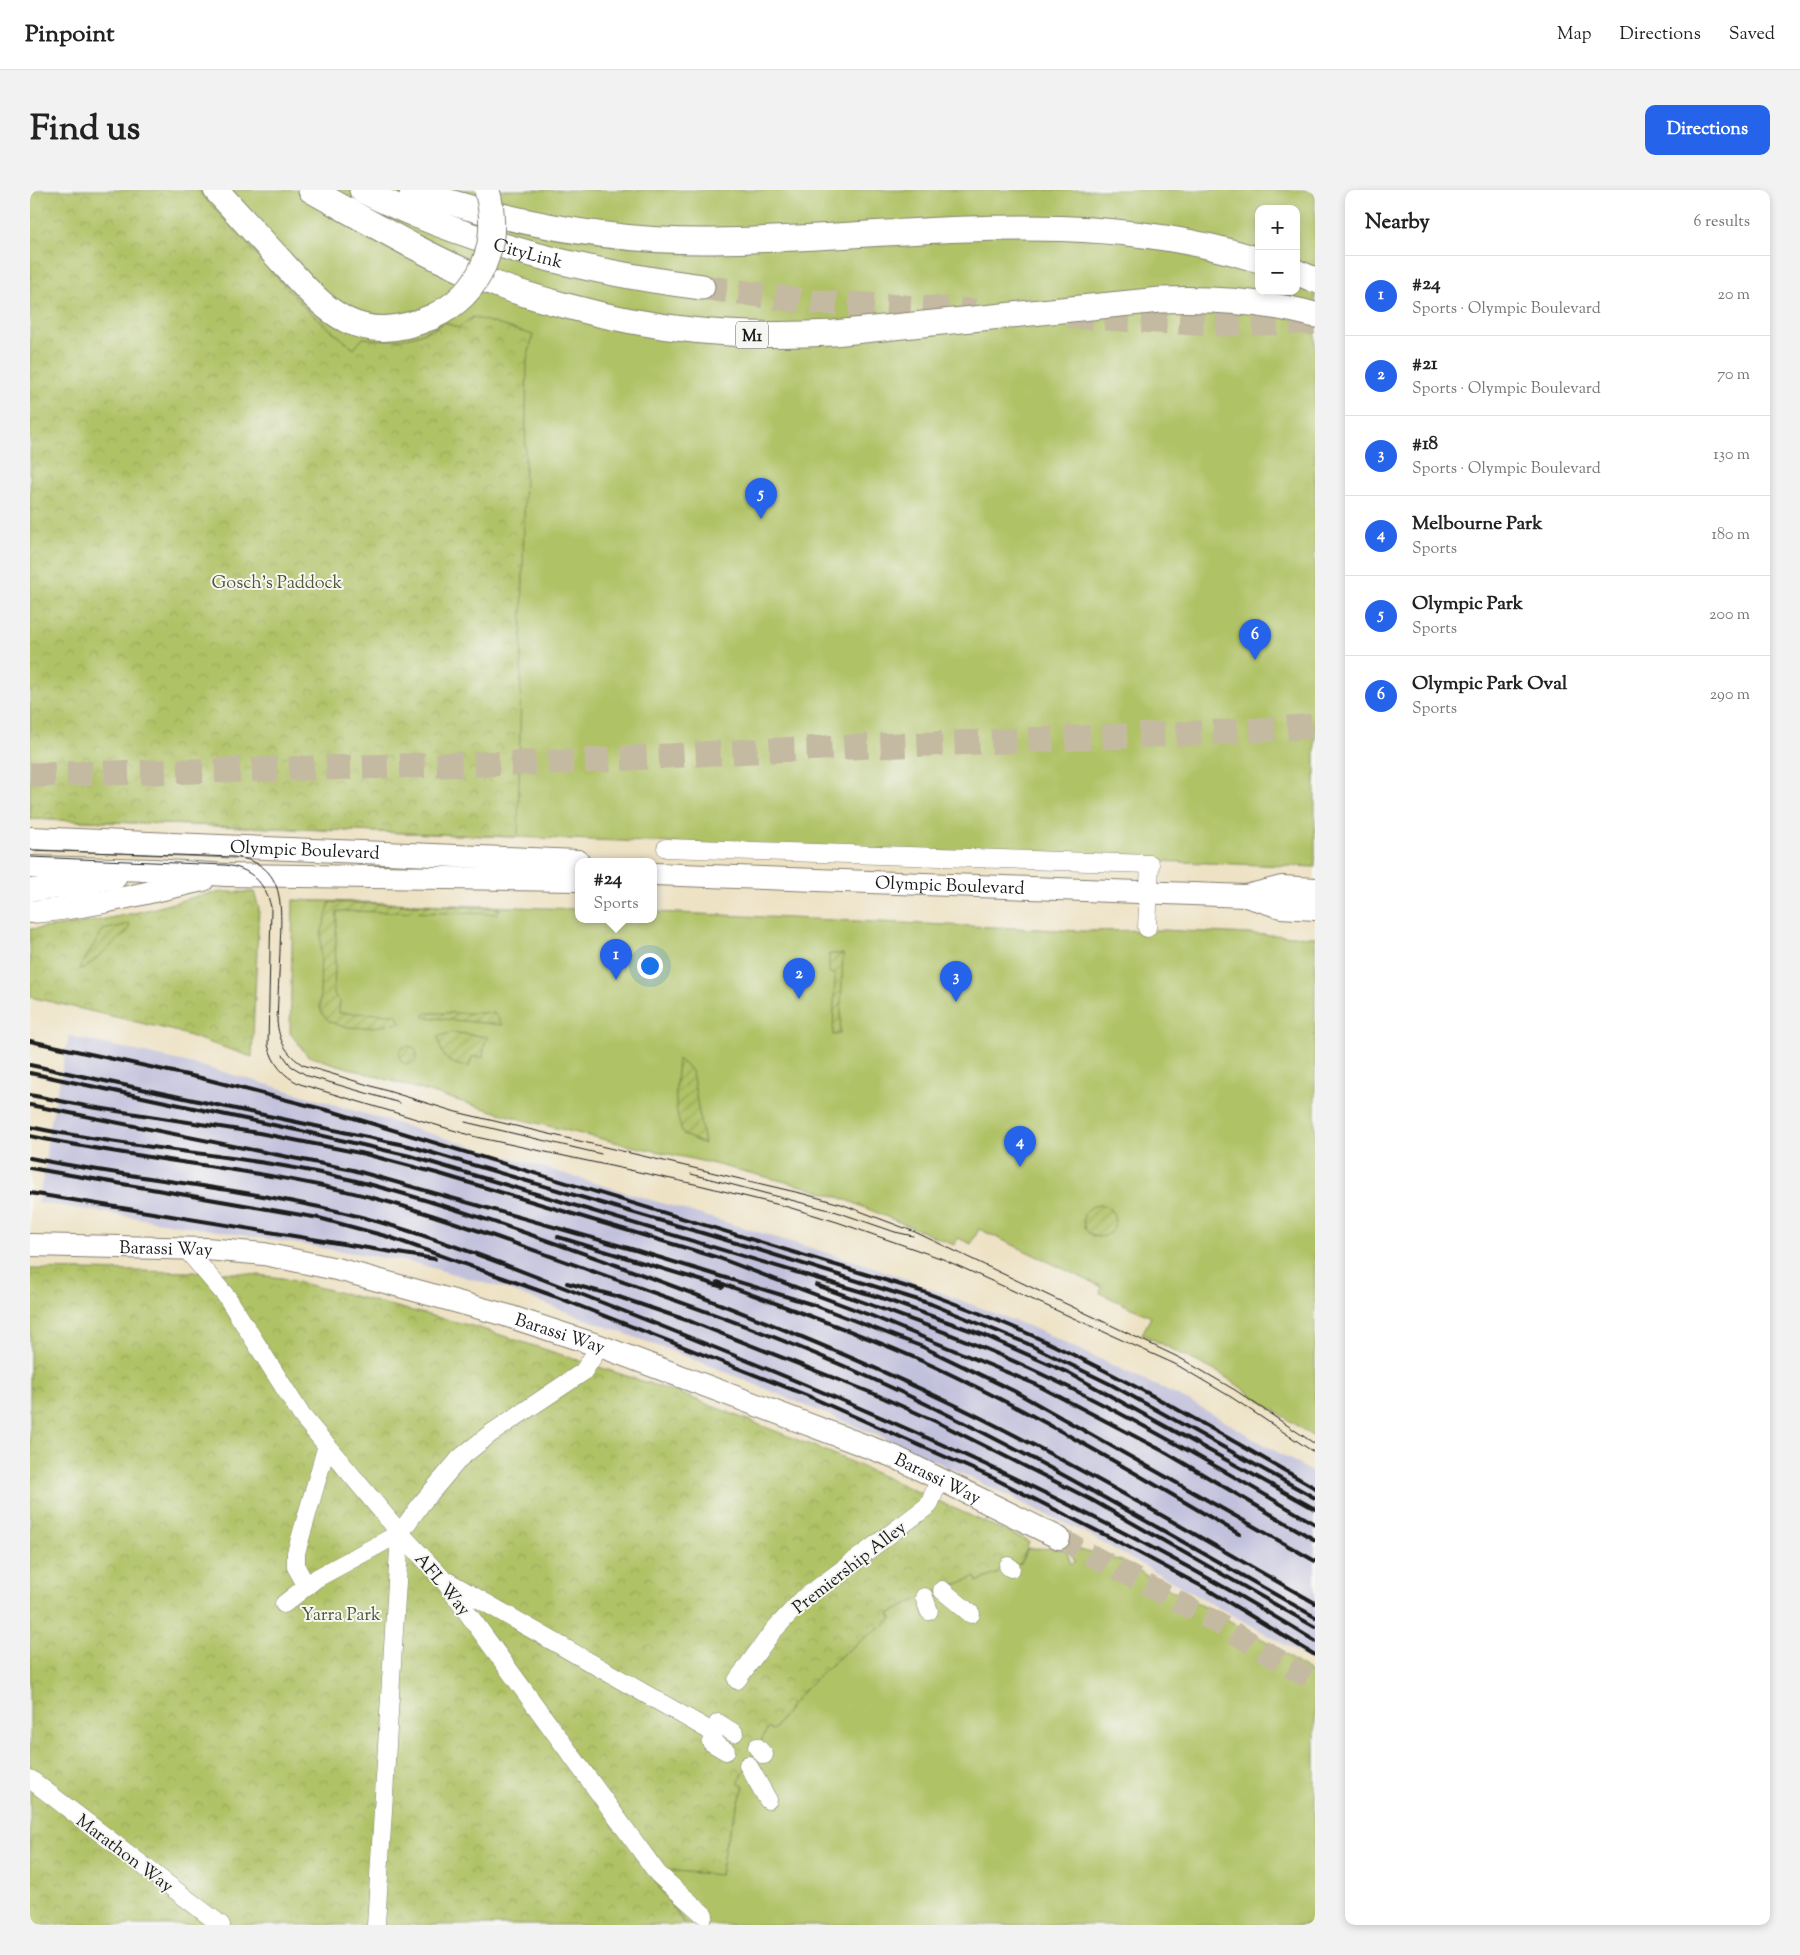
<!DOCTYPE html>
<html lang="en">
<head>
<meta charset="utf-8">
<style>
	body { margin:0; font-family:"Sorts Mill Goudy",serif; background:#f2f2f2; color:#222 }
	.controls { position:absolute; right:15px; top:15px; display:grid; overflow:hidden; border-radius:10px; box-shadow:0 2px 8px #0003 }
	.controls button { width:45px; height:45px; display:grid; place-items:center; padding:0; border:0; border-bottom:1px solid #e0e0e0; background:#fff; color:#222; font:25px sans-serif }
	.you { position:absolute; left:619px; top:775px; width:18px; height:18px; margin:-12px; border:4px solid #fff; border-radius:50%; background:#1a73e8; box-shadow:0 0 0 8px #1a73e833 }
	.badge { display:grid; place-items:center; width:32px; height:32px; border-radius:50%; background:#2563eb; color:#fff; font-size:16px; font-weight:700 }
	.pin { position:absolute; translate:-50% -41px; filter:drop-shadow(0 1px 2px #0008) }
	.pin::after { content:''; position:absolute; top:26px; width:18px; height:15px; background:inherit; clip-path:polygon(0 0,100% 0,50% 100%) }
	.popup { position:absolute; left:545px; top:668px; width:82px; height:65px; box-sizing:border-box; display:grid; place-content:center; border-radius:10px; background:#fff; filter:drop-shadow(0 1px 4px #0005); font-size:16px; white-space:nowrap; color:#767676 }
	.popup b { font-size:19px; color:#222 }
	.popup::after { content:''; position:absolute; left:50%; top:100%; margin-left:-10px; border:10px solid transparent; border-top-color:#fff }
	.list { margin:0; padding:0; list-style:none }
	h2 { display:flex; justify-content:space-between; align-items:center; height:65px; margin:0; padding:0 20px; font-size:21px }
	h2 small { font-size:16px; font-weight:400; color:#767676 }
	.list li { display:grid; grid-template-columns:32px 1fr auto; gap:15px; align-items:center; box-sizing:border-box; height:80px; padding:0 20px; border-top:1px solid #e0e0e0 }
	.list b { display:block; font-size:19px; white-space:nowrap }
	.list p { margin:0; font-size:16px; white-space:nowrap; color:#767676 }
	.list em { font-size:16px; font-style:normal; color:#767676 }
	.map { position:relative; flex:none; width:1285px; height:1735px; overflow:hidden; border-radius:10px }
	header { display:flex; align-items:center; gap:30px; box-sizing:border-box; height:70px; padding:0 25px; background:#fff; border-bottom:1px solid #e0e0e0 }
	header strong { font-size:24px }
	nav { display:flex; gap:28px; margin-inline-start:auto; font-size:18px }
	.intro { display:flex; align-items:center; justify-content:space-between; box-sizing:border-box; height:120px; padding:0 30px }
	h1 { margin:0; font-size:35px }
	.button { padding:12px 22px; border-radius:10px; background:#2563eb; color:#fff; font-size:18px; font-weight:700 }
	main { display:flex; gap:30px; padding:0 30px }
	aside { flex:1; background:#fff; border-radius:10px; box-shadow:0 2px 8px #0003 }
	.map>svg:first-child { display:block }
</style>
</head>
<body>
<header>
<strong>Pinpoint</strong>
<nav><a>Map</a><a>Directions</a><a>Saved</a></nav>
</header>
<div class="intro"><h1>Find us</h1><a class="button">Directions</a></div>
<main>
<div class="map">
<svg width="1285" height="1735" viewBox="0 0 1285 1735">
	<defs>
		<pattern id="park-crowns" width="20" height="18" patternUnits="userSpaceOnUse" patternTransform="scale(1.25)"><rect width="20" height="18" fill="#b0c266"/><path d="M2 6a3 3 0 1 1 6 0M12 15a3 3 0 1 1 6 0" fill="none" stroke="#97a658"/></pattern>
		<pattern id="garden-furrows" width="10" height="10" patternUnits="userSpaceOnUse" patternTransform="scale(1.25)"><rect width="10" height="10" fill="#b0c266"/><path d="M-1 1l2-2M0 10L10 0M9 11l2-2" fill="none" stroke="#97a658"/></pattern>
	</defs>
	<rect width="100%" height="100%" fill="#f6f6f2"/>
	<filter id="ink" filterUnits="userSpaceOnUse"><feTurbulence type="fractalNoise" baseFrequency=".02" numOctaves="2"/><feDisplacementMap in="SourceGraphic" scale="10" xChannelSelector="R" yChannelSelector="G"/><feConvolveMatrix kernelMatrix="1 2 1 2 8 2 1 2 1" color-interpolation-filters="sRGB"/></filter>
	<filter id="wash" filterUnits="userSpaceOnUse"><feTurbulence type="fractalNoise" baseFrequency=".0096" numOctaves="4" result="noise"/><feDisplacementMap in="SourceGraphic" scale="20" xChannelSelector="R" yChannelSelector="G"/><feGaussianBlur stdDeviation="1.12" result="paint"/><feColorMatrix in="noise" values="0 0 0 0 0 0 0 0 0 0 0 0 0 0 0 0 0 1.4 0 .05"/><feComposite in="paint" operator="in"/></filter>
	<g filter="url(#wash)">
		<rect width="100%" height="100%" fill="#eee2c4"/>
		<path fill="#c2c1dc" d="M39 846 160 873 226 891 844 1077 1008 1140 1165 1214 1285 1284V1473L1247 1450 1053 1342 880 1259 676 1174 476 1099 385 1073 8 1012 16 971 17 950Z"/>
		<g fill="#b0c266" stroke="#666f41" fill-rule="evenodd">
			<path d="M168 0H1275L1285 5V677L0 629V463L427 138 415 132 388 145 369 150H352L324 159 277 120ZM1229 19H1266V101H1229Z"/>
			<path d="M263 710 548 719V729H624V722L1052 741 1132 740 1285 747V1248L1191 1184 1112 1144 1121 1127 1070 1103 1072 1097 949 1039 941 1054 928 1048 924 1055 814 1009 772 996 676 972 597 955 493 930 278 866 260 843Z"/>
			<path d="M1038 1357 1092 1371 1141 1400 1184 1422 1236 1451 1285 1486V1735H656L623 1688 634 1680 690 1684 696 1651 714 1596 708 1593 738 1537 743 1540C751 1530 758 1518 766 1509 794 1477 827 1452 862 1429L859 1424 884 1411 946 1386 947 1392 991 1373 998 1358 1036 1359 1041 1374 1045 1372Z"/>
		</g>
		<g fill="url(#park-crowns)" stroke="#666f41">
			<path d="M0 0H168L277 120 324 159 333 148C365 152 387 149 415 132L428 138 443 127 503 145 497 170 488 647 0 629Z"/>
			<path d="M196 702H224L229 718 222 867 145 841 0 807V739C40 736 79 729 117 720 143 714 169 703 196 702Z"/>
			<path d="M0 1079 212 1083 252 1088 446 1137 649 1203 801 1263 999 1352 991 1373 947 1392 945 1387 884 1411 859 1424 862 1429C827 1452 794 1477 766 1509 758 1518 751 1530 743 1540L738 1538 708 1593 714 1596 696 1651 690 1685 634 1680 623 1688 655 1735H0Z"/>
		</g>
		<g fill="url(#garden-furrows)" stroke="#666f41">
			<path d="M300 712 470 718 468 724 307 721 304 804 310 812 309 823 366 824 371 833C349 836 298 847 290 818L291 745Z"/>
			<path d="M100 734 97 742 54 779H49L73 740Z"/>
			<path d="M799 764H813L810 844 803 845 805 784 799 783Z"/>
			<path d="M398 823H464L473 835 394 827V824Z"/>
			<path d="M421 842 458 847 455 851 453 867H442L439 877C417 874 412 869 408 847Z"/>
			<circle cx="378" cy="865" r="9"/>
			<path d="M648 869 662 881 674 954 654 945C642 921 646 895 648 869Z"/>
			<circle cx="1069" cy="1031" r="16"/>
		</g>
	</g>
	<g filter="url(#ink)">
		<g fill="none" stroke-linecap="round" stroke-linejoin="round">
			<path stroke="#c4baa2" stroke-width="22" stroke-dasharray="22 11" stroke-linecap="butt" d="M1029 1348 1186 1432 1285 1492"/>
			<g stroke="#c4baa2" stroke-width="25" stroke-dasharray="25 12" stroke-linecap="butt">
				<path d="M672 97 782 112 946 121"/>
				<path d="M1038 126 1183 134 1285 132"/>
				<path d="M0 585 533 572 722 561 1197 542 1285 536"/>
			</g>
			<g stroke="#857f70" stroke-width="19">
				<g id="minor">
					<path d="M636 658 1120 674 1117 738"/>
					<path d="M156 1059 197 1107 272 1226 370 1343 412 1388 628 1684 674 1725"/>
					<path d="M978 1376 981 1378"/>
					<path d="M419 1392 684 1543"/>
					<path d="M276 1395 266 1377V1363L297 1255"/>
					<path d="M912 1400 941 1424"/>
					<path d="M894 1407 899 1421"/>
					<path d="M254 1414 287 1388 370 1343 391 1314 430 1268 460 1244 553 1182 570 1156"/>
					<path d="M707 1490 743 1441 773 1409 899 1315 910 1288"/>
					<path d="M688 1533 704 1543"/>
					<path d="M681 1552 696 1561"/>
					<path d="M727 1557 734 1565"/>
					<path d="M718 1575 738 1610"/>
					<path d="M0 1589 191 1735"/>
					<path d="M346 1735 370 1343"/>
				</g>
			</g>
			<g stroke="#857f70" stroke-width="24">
				<g id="major">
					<path id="s1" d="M0 648 548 671"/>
					<path d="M0 677 123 680 196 685 548 690"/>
					<path id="s2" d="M624 684 1216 706 1252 697 1285 699"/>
					<path d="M0 700 42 696 85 688"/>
					<path d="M1216 706 1251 717 1285 719"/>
					<path d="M0 722C59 718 115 703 173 690"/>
					<path id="s3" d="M0 1055 176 1059 234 1064 311 1080 475 1125 570 1156 865 1267 1029 1348"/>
				</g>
			</g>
			<g stroke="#857f70" stroke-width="27">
				<g id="highway">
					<path d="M186 0C207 23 229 47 250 70 297 122 327 158 402 127"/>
					<path d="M281 0C342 34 403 70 468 95 489 103 511 109 533 115 627 141 707 148 804 143L1130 110C1182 108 1234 111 1285 125"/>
					<path id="s4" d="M332 0C438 54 554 82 672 97"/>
					<path d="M382 0C404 8 426 14 448 20 524 40 603 52 682 51 865 49 1051 13 1229 70"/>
					<path d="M1266 82 1285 90"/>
				</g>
			</g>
			<use href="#minor" stroke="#fff" stroke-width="18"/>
			<use href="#major" stroke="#fff" stroke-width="22"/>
			<use href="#highway" stroke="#fff" stroke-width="25"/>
			<g stroke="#1c1c1c" stroke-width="1">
				<path d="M0 660 204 667C258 673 251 719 250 761 249 784 248 807 247 831 249 851 256 864 273 875L426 922 774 1004 811 1014 885 1042 1150 1168 1205 1200 1285 1254"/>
				<path d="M0 667 195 675C220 678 235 692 241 717L238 855C243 874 253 886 270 894L446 947 669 995 758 1017 807 1032 913 1069 1147 1175 1201 1207 1285 1263"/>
				<path d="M253 865 261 876 278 886 370 913"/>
				<path d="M435 932 571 964"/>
				<path d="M661 984 807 1022 865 1042 883 1046"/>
			</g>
			<g stroke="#1c1c1c" stroke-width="4">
				<path d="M0 851 171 888 304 922 894 1102C926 1114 958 1126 990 1140 1092 1185 1189 1243 1285 1298"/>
				<path d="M0 875 379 956 716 1056 901 1114 996 1153 1080 1194 1285 1308"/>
				<path d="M0 883 276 942 380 966 849 1107 956 1146 1039 1183 1285 1319"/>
				<path d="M0 905 61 917 229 943 335 964 410 984 689 1068 842 1126 1005 1194 1133 1261 1285 1350"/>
				<path d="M0 915 323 980 605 1060 784 1115 893 1157 984 1201 1285 1371"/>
				<path d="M0 937C113 961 230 965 342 995 425 1017 505 1046 586 1075 710 1120 833 1169 951 1228 1065 1285 1174 1350 1285 1413"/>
				<path d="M0 946C120 972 244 979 362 1013 429 1032 494 1057 559 1080 656 1114 752 1147 845 1190 996 1259 1140 1345 1285 1427"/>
				<path d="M0 968C111 990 225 999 335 1028 391 1043 445 1063 499 1084 553 1105 607 1126 661 1148 876 1234 1088 1329 1285 1451"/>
				<path d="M0 978 289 1028 359 1047 524 1106 776 1205 963 1288 1083 1349 1175 1398 1285 1465"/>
				<path d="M0 1003 405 1069"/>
				<path d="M528 1047 693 1097"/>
				<path d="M688 1092C760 1119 833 1144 903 1176 1008 1225 1109 1285 1209 1344"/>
				<path d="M537 1093 586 1106 662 1132 847 1205 907 1232 1062 1310 1285 1437"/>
				<path d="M786 1095C860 1122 934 1147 1005 1181 1101 1226 1193 1280 1285 1334"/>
			</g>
			<g stroke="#857f70" stroke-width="27" stroke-linecap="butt">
				<path id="highway-bridge" d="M402 127C453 103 471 53 457 0"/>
			</g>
			<use href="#highway-bridge" stroke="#fff" stroke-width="25"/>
		</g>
	</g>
	<g text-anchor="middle" stroke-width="4" stroke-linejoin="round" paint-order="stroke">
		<rect fill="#f6f6f2" stroke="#5d5d5c" stroke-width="1" x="706" y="131.5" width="32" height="27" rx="4"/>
		<g font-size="16" font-weight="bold" fill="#1c1c1c">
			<text x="722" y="151">M1</text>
		</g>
		<g font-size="18" fill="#1c1c1c" stroke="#f6f6f2">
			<text dy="6" stroke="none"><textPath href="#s4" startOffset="178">CityLink</textPath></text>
			<text dy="6" stroke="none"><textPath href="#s1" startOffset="275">Olympic Boulevard</textPath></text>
			<text dy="6" stroke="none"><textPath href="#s2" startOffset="296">Olympic Boulevard</textPath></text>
			<text dy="6" stroke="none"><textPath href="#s3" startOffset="136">Barassi Way</textPath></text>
			<text dy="6" stroke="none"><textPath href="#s3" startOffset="541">Barassi Way</textPath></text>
			<text dy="6" stroke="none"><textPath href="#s3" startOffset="946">Barassi Way</textPath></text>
			<text transform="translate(819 1377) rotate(-38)" y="6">Premiership Alley</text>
			<text transform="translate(413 1394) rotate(50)" y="6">AFL Way</text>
			<text transform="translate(95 1663) rotate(37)" y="6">Marathon Way</text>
		</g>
		<g font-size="18" fill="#505636" stroke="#f6f6f2">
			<text x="247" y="398">Gosch's Paddock</text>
			<text x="311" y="1430">Yarra Park</text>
		</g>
	</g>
</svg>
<div class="controls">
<button>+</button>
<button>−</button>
</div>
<div class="you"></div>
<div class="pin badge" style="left:586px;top:790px">1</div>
<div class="popup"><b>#24</b>Sports</div>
<div class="pin badge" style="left:769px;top:809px">2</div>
<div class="pin badge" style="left:926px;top:812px">3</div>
<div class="pin badge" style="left:990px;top:977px">4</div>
<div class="pin badge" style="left:731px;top:329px">5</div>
<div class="pin badge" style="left:1225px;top:470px">6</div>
</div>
<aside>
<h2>Nearby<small>6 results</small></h2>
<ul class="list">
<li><span class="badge">1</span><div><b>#24</b><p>Sports · Olympic Boulevard</p></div><em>20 m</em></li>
<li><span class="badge">2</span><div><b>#21</b><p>Sports · Olympic Boulevard</p></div><em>70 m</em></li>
<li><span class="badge">3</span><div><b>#18</b><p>Sports · Olympic Boulevard</p></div><em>130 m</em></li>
<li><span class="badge">4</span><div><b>Melbourne Park</b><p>Sports</p></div><em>180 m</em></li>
<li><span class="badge">5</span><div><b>Olympic Park</b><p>Sports</p></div><em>200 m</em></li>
<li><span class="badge">6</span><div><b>Olympic Park Oval</b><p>Sports</p></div><em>290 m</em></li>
</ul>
</aside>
</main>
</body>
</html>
